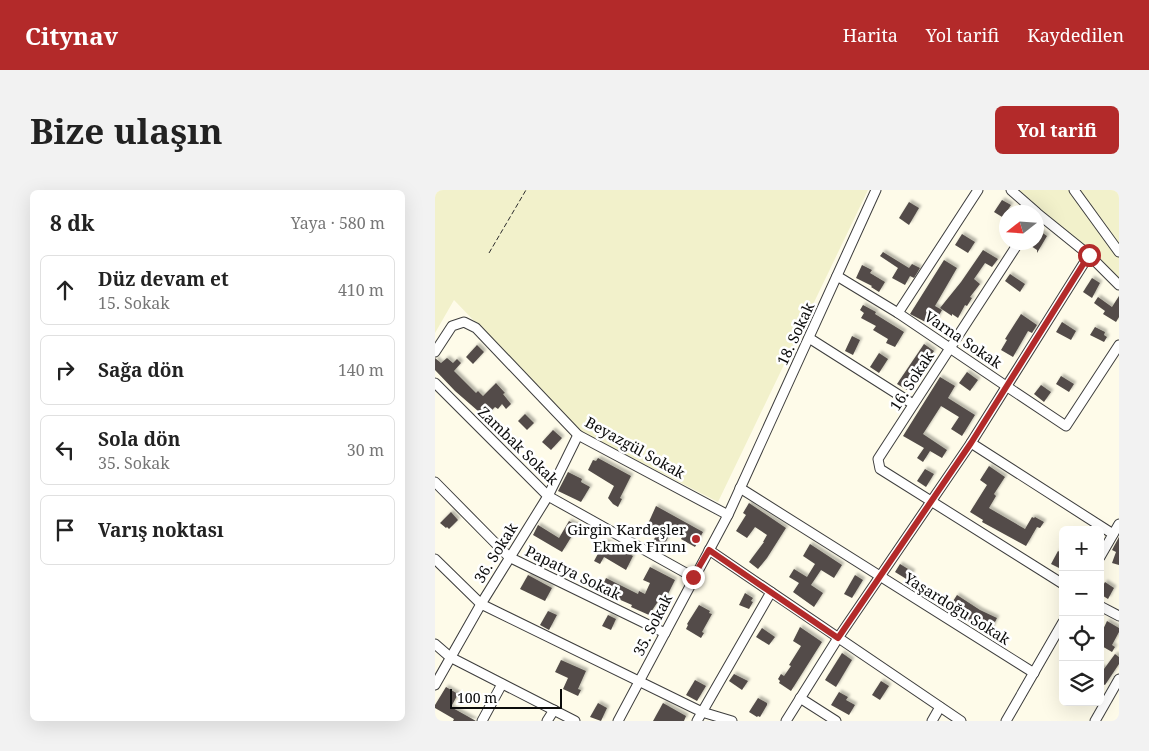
<!DOCTYPE html>
<html lang="tr">
<head>
<meta charset="utf-8">
<style>
	body { margin:0; font-family:"Noto Serif",serif; background:#f2f2f2; color:#222 }
	.controls { position:absolute; right:15px; bottom:15px; display:grid; overflow:hidden; border-radius:8px; box-shadow:0 5px 20px #0002 }
	.controls button { width:45px; height:45px; display:grid; place-items:center; padding:0; border:0; border-bottom:1px solid #e0e0e0; background:#fff; color:#222; font:25px sans-serif }
	.compass { position:absolute; left:564px; top:15px; width:45px; height:45px; border-radius:50%; background:#fff; box-shadow:0 5px 20px #0002; rotate:253deg }
	.scale { position:absolute; left:15px; bottom:12px; width:112px; box-sizing:border-box; padding-left:5px; border:2px solid #0b0b0b; border-top:0; font-size:14px; line-height:18px; white-space:nowrap; color:#0b0b0b; -webkit-text-stroke:4px #fff; paint-order:stroke }
	.stop { position:absolute; width:15px; height:15px; margin:-11px; border:4px solid #b32a2a; border-radius:50%; background:#fff }
	.stop.end { background:#b32a2a; border-color:#fff; box-shadow:0 1px 5px #0008 }
	.list { margin:0; padding:0; list-style:none }
	h2 { display:flex; justify-content:space-between; align-items:center; height:65px; margin:0; padding:0 20px; font-size:21px }
	h2 small { font-size:16px; font-weight:400; color:#767676 }
	.list li { display:grid; grid-template-columns:32px 1fr auto; gap:15px; align-items:center; box-sizing:border-box; height:70px; margin:0 10px 10px; padding:0 10px; border:1px solid #e0e0e0; border-radius:8px }
	.list b { display:block; font-size:19px; white-space:nowrap }
	.list p { margin:0; font-size:16px; white-space:nowrap; color:#767676 }
	.list em { font-size:16px; font-style:normal; color:#767676 }
	.icon { flex:none; width:28px; height:28px; fill:none; stroke:currentColor; stroke-width:2; stroke-linecap:round; stroke-linejoin:round }
	.map { position:relative; flex:none; width:684px; height:531px; overflow:hidden; border-radius:8px }
	header { display:flex; align-items:center; gap:30px; box-sizing:border-box; height:70px; padding:0 25px; background:#b32a2a; color:#fff }
	header strong { font-size:24px }
	nav { display:flex; gap:28px; margin-inline-start:auto; font-size:18px }
	.intro { display:flex; align-items:center; justify-content:space-between; box-sizing:border-box; height:120px; padding:0 30px }
	h1 { margin:0; font-size:35px }
	.button { padding:12px 22px; border-radius:8px; background:#b32a2a; color:#fff; font-size:18px; font-weight:700 }
	main { display:flex; gap:30px; padding:0 30px }
	aside { flex:1; background:#fff; border-radius:8px; box-shadow:0 5px 20px #0002 }
	.map>svg:first-child { display:block }
</style>
</head>
<body>
<header>
<strong>Citynav</strong>
<nav><a>Harita</a><a>Yol tarifi</a><a>Kaydedilen</a></nav>
</header>
<div class="intro"><h1>Bize ulaşın</h1><a class="button">Yol tarifi</a></div>
<main>
<aside>
<h2>8 dk<small>Yaya · 580 m</small></h2>
<ul class="list">
<li><svg class="icon" aria-label="ahead" viewBox="0 0 24 24"><path d="M12 20V5M6 11l6-6 6 6"/></svg><div><b>Düz devam et</b><p>15. Sokak</p></div><em>410 m</em></li>
<li><svg class="icon" aria-label="right" viewBox="0 0 24 24"><path d="M7 20v-9h11M14 6l5 5-5 5"/></svg><div><b>Sağa dön</b></div><em>140 m</em></li>
<li><svg class="icon" aria-label="left" viewBox="0 0 24 24"><path d="M17 20v-9H6M10 6l-5 5 5 5"/></svg><div><b>Sola dön</b><p>35. Sokak</p></div><em>30 m</em></li>
<li><svg class="icon" aria-label="arrive" viewBox="0 0 24 24"><path d="M6 21V4h12l-3 4 3 4H6"/></svg><div><b>Varış noktası</b></div></li>
</ul>
</aside>
<div class="map">
<svg width="684" height="531" viewBox="0 0 684 531">
	<defs>
		<filter id="shadow"><feDropShadow dx="2.5" dy="-2.5" stdDeviation="1" flood-color="#0004"/></filter>
	</defs>
	<rect width="100%" height="100%" fill="#fefbe9"/>
	<g fill="#f2f1cb">
		<path d="M0 0H433L283 312 145 241 19 110 0 143Z"/>
		<path d="M575 0H684V88Z"/>
	</g>
	<g fill="#534c48" filter="url(#shadow)">
		<path d="M567 10 576 15 572 21V30L559 22Z"/>
		<path d="M474 12 484 18 474 35 464 28Z"/>
		<path d="M602 39 612 46 602 63V60L590 52H602Z"/>
		<path d="M527 44 540 52 533 63 520 55Z"/>
		<path d="M548 60 563 69 557 77 550 73 539 89 545 94 535 107 537 108 532 116 530 115 523 128 517 124V126L505 118 526 92Z"/>
		<path d="M448 62 474 78 477 74 485 78 479 88 475 86 470 95 457 88 463 78 445 66Z"/>
		<path d="M509 70 522 78 500 116 507 120 498 136 475 124Z"/>
		<path d="M427 75 437 80 435 83 450 92 444 102 436 97 437 96 421 88Z"/>
		<path d="M575 84 590 94 585 102 570 91Z"/>
		<path d="M657 88 665 93 657 108 648 102Z"/>
		<path d="M684 106V127L681 132 668 124 670 121 659 113 663 107 677 117Z"/>
		<path d="M428 115 441 122 440 124 469 142 460 157 451 153 453 149 438 140 441 136 426 128 429 123 425 120Z"/>
		<path d="M586 124 602 135 597 143 593 141 578 167 566 160 572 150 570 149Z"/>
		<path d="M627 132 641 141 636 150 621 142Z"/>
		<path d="M660 137 670 142 669 145 672 147 669 152 655 145Z"/>
		<path d="M417 146 425 150 418 165 410 161Z"/>
		<path d="M489 154 499 161 472 200 462 194Z"/>
		<path d="M42 155 49 162 38 174 31 167Z"/>
		<path d="M444 163 453 169 444 183 435 177Z"/>
		<path d="M0 168 6 173 12 168 18 173 22 169 26 173 19 181 41 203 43 201 48 206 61 193 70 203 68 204 76 214 71 219 67 214 63 219 60 217 48 229 42 223 43 221 20 201 0 180Z"/>
		<path d="M532 182 543 190 535 201 524 193Z"/>
		<path d="M626 186 639 194 634 202 621 194Z"/>
		<path d="M505 187 520 196 513 208 540 225 527 246 516 239 524 227 506 216 488 244 512 260 507 268 495 261 488 272 482 268 489 258 468 246Z"/>
		<path d="M606 195 616 202 609 212 599 204Z"/>
		<path d="M90 224 99 233 92 240 83 231Z"/>
		<path d="M118 240 127 248 116 260 107 252Z"/>
		<path d="M163 268 196 286 185 308 187 309 183 317 178 314 173 308 179 296 153 280 158 270 161 271Z"/>
		<path d="M554 276 570 287 559 304 561 306 554 318 590 339 597 327 599 328 600 327 609 332 605 338 602 337 591 356 547 332 548 330 535 322 552 295 545 290Z"/>
		<path d="M490 279 499 284 491 297 482 291Z"/>
		<path d="M133 282 147 289 146 292 155 297 146 312 123 301Z"/>
		<path d="M314 313 351 338 332 368 323 379 314 372 329 352H328L332 345 320 337 312 348 301 341 311 325 308 323Z"/>
		<path d="M221 316 268 342 260 357 246 349 250 342 239 336 227 359 217 353 223 342 212 336Z"/>
		<path d="M16 322 23 330 14 339 12 337 11 338 5 333Z"/>
		<path d="M134 331 143 336 127 362 98 345 103 335 124 348Z"/>
		<path d="M684 347V375L677 373 681 362 677 360Z"/>
		<path d="M170 351 198 366 191 380 169 367 165 374 159 371Z"/>
		<path d="M375 354 407 375 399 388 386 380 376 395 388 403 379 417 358 402 364 393 354 387 359 379 372 387 380 374 368 366Z"/>
		<path d="M623 361 628 364V372L624 378 616 374Z"/>
		<path d="M465 374 478 382 473 390 460 382Z"/>
		<path d="M215 377 240 390 229 412 224 410 214 425 196 417 197 415 165 401 171 388 203 404 204 401 210 404 215 393 208 390Z"/>
		<path d="M93 385 117 398 110 411 85 399Z"/>
		<path d="M420 385 428 390 417 408 409 404Z"/>
		<path d="M670 392 679 398 673 409 665 404V401Z"/>
		<path d="M310 403 318 408 316 411 318 412 314 419 304 415Z"/>
		<path d="M522 405 545 420 562 428 555 442 533 431 532 432 513 419Z"/>
		<path d="M264 415 275 421 274 423 277 424 267 442 269 443 266 448 251 439 253 435 252 434Z"/>
		<path d="M113 421 122 425 114 440 105 435Z"/>
		<path d="M173 425 181 429 176 440 167 436Z"/>
		<path d="M672 431 684 438V442L677 455 680 457 677 462 665 455V446Z"/>
		<path d="M365 437 387 452 356 501 344 493 345 491 343 489 346 484 349 486 356 476 354 475 366 456 358 451Z"/>
		<path d="M327 438 340 447 334 455 321 447Z"/>
		<path d="M407 463 417 470 401 497 390 490Z"/>
		<path d="M680 464 684 467V474L670 495 665 493V476L669 479Z"/>
		<path d="M126 470 151 481 143 499 146 500 143 506 128 499 133 488 120 482Z"/>
		<path d="M299 484 313 491 307 500 294 491Z"/>
		<path d="M260 490 271 496 262 511 251 505Z"/>
		<path d="M446 491 454 496 445 510 437 505Z"/>
		<path d="M11 497 23 504 16 517 41 531H18L19 529 0 518V515Z"/>
		<path d="M404 502 413 507 411 510 420 515 414 525 396 515Z"/>
		<path d="M323 508 332 513V515L325 527 323 526 322 527 314 522Z"/>
		<path d="M163 513 172 518 166 531 155 527Z"/>
		<path d="M228 513 251 526 249 531H218Z"/>
	</g>
	<g fill="none" stroke-linecap="round" stroke-linejoin="round">
		<g stroke="#3e3e3e" stroke-width="11">
			<g id="minor">
				<path d="M576 0 601 22"/>
				<path d="M639 0 684 62"/>
				<path d="M602 23 654 65 684 95"/>
				<path d="M584 52 443 269 445 279 628 394"/>
				<path d="M402 86 463 123 571 196 631 236 684 155"/>
				<path d="M463 123 543 0"/>
				<path d="M374 148 478 214"/>
				<path d="M0 162 17 136 29 132 41 138 143 245 293 325"/>
				<path d="M0 193 113 306 258 387"/>
				<path d="M536 253 678 344"/>
				<path d="M0 292 74 367 230 443"/>
				<path d="M305 298 599 483"/>
				<path d="M274 360 526 531"/>
				<path d="M665 367 684 334"/>
				<path d="M0 369 46 414 267 522 297 531"/>
				<path d="M665 416 684 426"/>
				<path d="M0 454 15 467 140 531"/>
				<path d="M0 495 46 414 113 306 143 245"/>
				<path d="M365 508 401 531"/>
				<path d="M47 531 67 494"/>
				<path d="M112 531 119 520"/>
				<path d="M183 531 293 325 441 0"/>
				<path d="M262 531 336 402"/>
				<path d="M351 531 403 448 536 253 654 65"/>
				<path d="M497 531 505 517"/>
				<path d="M571 531 628 432"/>
				<path d="M660 531 684 489"/>
			</g>
		</g>
		<path stroke="#2d2d2d" stroke-width="1" stroke-dasharray="5 2.5" stroke-linecap="butt" d="M54 63 91 0"/>
		<use href="#minor" stroke="#fff" stroke-width="9"/>
	</g>
	<g fill="none" stroke-linecap="round" stroke-linejoin="round">
		<path stroke="#b32a2a" stroke-width="6" d="M258 387 274 360 403 448 536 253 654 65"/>
	</g>
	<circle fill="#b32a2a" stroke="#fff" stroke-width="2" cx="261" cy="349" r="5"/>
	<g text-anchor="middle" stroke-width="5" stroke-linejoin="round" paint-order="stroke">
		<g font-size="15" fill="#0b0b0b" stroke="#fff">
			<text transform="translate(361 144) rotate(-65)" y="5">18. Sokak</text>
			<text transform="translate(528 150) rotate(34)" y="5">Varna Sokak</text>
			<text transform="translate(477 191) rotate(-57)" y="5">16. Sokak</text>
			<text transform="translate(83 256) rotate(44)" y="5">Zambak Sokak</text>
			<text transform="translate(200 258) rotate(29)" y="5">Beyazgül Sokak</text>
			<text transform="translate(61 363) rotate(-58)" y="5">36. Sokak</text>
			<text transform="translate(138 383) rotate(26)" y="5">Papatya Sokak</text>
			<text transform="translate(522 419) rotate(32)" y="5">Yaşardoğu Sokak</text>
			<text transform="translate(218 435) rotate(-63)" y="5">35. Sokak</text>
		</g>
		<g font-size="15" fill="#0b0b0b" stroke="#fff" text-anchor="end">
			<text x="251" y="345">Girgin Kardeşler<tspan x="251" dy="17">Ekmek Fırını</tspan></text>
		</g>
	</g>
</svg>
<div class="controls">
<button>+</button>
<button>−</button>
<button><svg class="icon" aria-label="locate" viewBox="0 0 24 24"><circle cx="12" cy="12" r="6"/><path d="M12 2v4M12 18v4M2 12h4M18 12h4"/></svg></button>
<button><svg class="icon" aria-label="layers" viewBox="0 0 24 24"><path d="M12 4l9 5-9 5-9-5zM3 14l9 5 9-5"/></svg></button>
</div>
<svg class="compass" viewBox="-18 -18 36 36"><path d="M0-13l5 13h-10z" fill="#e53935"/><path d="M0 13l5-13h-10z" fill="#767676"/></svg>
<div class="scale">100 m</div>
<div class="stop" style="left:654px;top:65px"></div>
<div class="stop end" style="left:258px;top:387px"></div>
</div>
</main>
</body>
</html>
